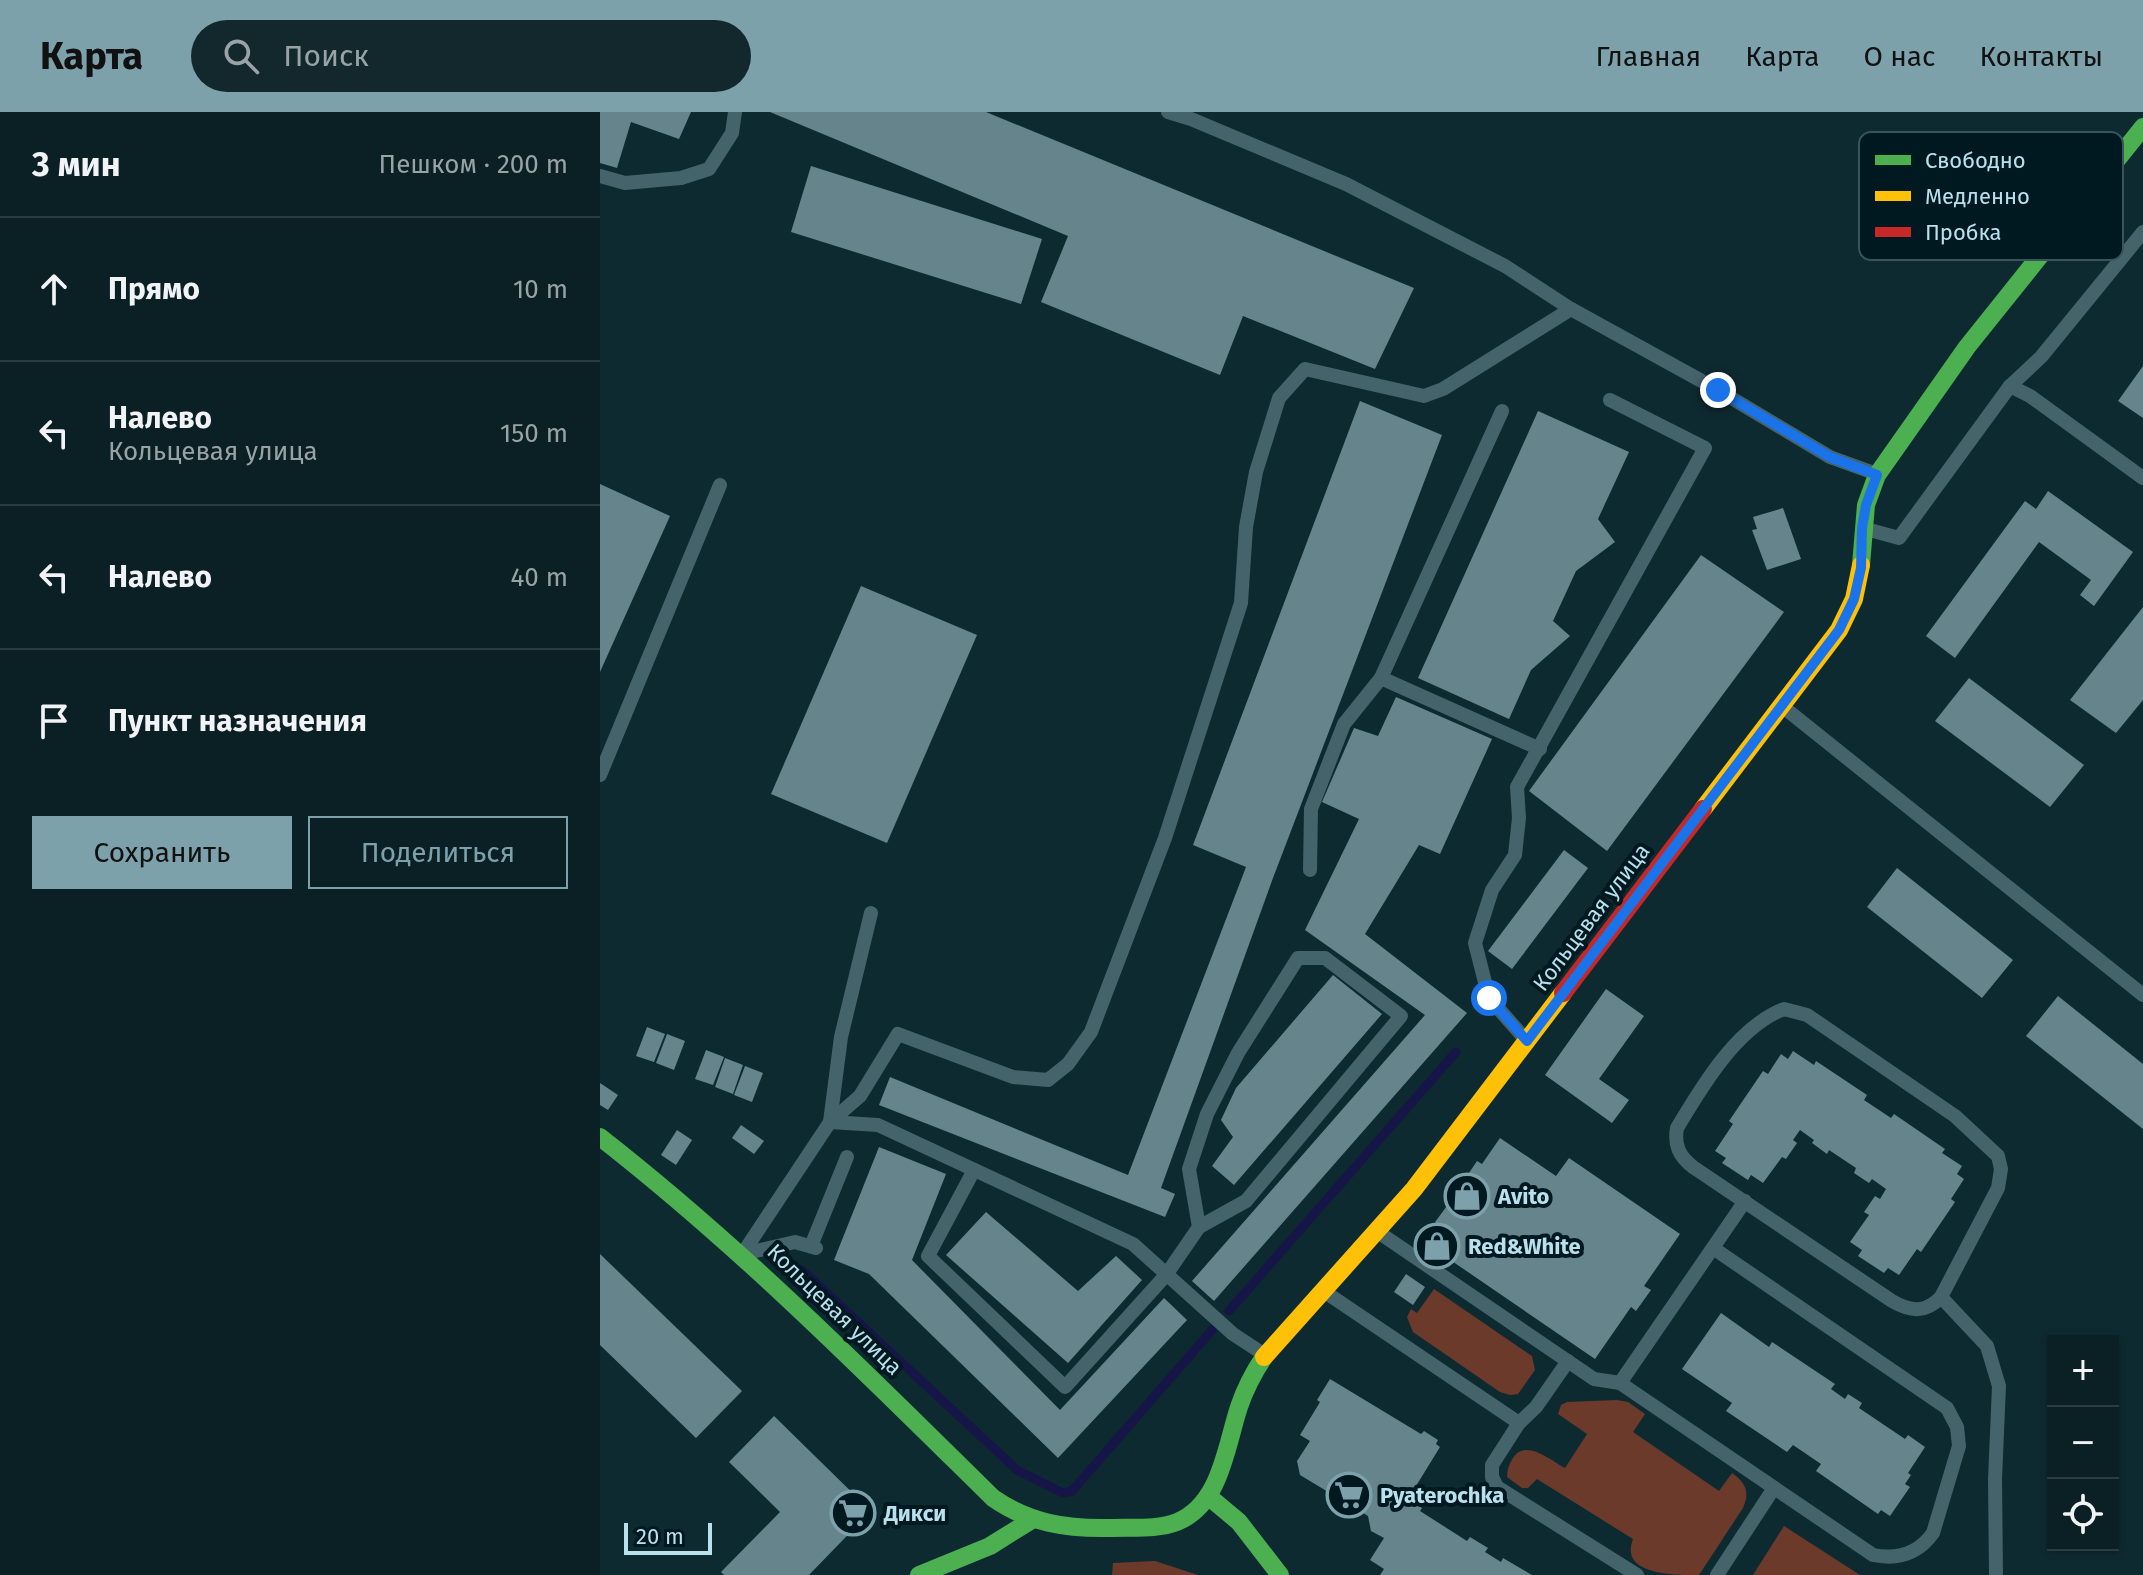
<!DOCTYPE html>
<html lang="ru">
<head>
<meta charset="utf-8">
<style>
	body { margin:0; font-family:"Fira Sans",sans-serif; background:#13282d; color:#f1f3f6 }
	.controls { position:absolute; right:24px; bottom:24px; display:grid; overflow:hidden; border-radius:0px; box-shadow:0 2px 6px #0004 }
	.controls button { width:72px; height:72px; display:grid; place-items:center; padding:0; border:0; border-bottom:2px solid #2a3e42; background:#0a2025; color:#f1f3f6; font:40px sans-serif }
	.scale { position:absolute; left:24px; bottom:20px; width:88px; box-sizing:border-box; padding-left:8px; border:4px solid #b9e1ed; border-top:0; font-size:22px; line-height:28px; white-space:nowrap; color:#b9e1ed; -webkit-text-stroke:6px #001920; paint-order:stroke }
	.stop { position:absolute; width:24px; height:24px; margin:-18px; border:6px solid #1a73e8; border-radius:50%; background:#fff }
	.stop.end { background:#1a73e8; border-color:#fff; box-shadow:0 2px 8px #0008 }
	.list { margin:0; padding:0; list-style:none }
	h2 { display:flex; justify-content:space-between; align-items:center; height:104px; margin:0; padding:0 32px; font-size:34px }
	h2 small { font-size:26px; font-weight:400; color:#99a3a7 }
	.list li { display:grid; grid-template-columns:52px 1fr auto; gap:24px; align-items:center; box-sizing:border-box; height:144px; padding:0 32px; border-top:2px solid #2a3e42 }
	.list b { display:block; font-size:30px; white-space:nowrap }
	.list p { margin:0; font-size:26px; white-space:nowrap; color:#99a3a7 }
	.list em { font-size:26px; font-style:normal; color:#99a3a7 }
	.actions { display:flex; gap:16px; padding:24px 32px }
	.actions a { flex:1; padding:18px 0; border:2px solid #7da1ab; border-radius:0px; text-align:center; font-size:28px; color:#7da1ab }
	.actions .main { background:#7da1ab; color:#111 }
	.icon { flex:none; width:44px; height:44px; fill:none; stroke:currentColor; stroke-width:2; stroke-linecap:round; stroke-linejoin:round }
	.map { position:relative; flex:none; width:1543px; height:1463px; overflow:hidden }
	header { display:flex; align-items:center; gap:48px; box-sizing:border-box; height:112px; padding:0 40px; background:#7da1ab; color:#111 }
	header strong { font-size:38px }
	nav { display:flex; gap:44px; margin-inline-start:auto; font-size:28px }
	.search { width:560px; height:72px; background:#13282d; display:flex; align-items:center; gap:20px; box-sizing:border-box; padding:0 28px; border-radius:44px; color:#99a3a7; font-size:30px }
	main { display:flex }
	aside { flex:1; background:#0a2025 }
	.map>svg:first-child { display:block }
</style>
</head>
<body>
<header>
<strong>Карта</strong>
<div class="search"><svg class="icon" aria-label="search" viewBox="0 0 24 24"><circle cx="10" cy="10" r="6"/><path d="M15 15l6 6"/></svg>Поиск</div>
<nav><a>Главная</a><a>Карта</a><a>О нас</a><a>Контакты</a></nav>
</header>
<main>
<aside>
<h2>3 мин<small>Пешком · 200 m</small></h2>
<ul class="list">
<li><svg class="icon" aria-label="ahead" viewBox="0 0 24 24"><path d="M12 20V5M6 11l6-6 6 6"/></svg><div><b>Прямо</b></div><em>10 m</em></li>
<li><svg class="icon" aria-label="left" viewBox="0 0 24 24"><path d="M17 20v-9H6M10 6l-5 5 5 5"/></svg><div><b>Налево</b><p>Кольцевая улица</p></div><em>150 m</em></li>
<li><svg class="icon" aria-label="left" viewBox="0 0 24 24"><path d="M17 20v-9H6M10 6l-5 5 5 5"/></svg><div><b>Налево</b></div><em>40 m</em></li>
<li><svg class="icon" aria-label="arrive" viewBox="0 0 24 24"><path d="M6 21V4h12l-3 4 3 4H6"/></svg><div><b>Пункт назначения</b></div></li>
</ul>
<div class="actions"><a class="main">Сохранить</a><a>Поделиться</a></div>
</aside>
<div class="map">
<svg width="1543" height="1463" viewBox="0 0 1543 1463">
	<rect width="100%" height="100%" fill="#0e2a31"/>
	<g fill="#6b3a2a">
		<path d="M834 1177 932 1244 935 1258 918 1282 910 1283 900 1280 813 1220 807 1205 811 1197 817 1201Z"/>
		<path d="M1017 1288 1028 1290 1045 1302 1033 1320 1119 1379 1132 1361C1146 1371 1150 1380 1143 1396L1099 1463C1074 1463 1019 1463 1033 1427L937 1367 928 1376H922L907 1365C907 1358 909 1352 913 1346 926 1326 951 1349 965 1356L987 1322 958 1302 961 1293 967 1290Z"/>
		<path d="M1184 1414 1260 1463H1153Z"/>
		<path d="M554 1449H555L598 1463H512L513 1451Z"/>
	</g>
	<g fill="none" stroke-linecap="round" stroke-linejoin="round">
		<g stroke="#151547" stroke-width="9">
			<path d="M202 1158 417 1358 463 1381 472 1379 613 1217"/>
			<path d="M629 1199 856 940"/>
		</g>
	</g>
	<g fill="#65848c">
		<path d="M0 0H91L79 27 31 10 17 56 0 51Z"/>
		<path d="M170 0H386L814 176 775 257 643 204 620 263 441 190 468 124Z"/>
		<path d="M211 54 442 127 421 192 191 120Z"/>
		<path d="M1543 254V306L1518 289Z"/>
		<path d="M760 289 842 323 673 766 561 1076 575 1082 565 1105 279 993 290 965 528 1063 646 755 593 733Z"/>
		<path d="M938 299 1029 340 998 407 1015 430 976 459 953 509 970 524 931 558 909 607 818 566Z"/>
		<path d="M0 372 70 404 0 560Z"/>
		<path d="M1448 379 1533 440 1494 494 1480 483 1491 468 1439 430 1355 546 1326 524 1425 389 1436 397Z"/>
		<path d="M1183 396 1201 447 1167 458 1152 418 1157 417 1153 405Z"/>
		<path d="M1101 443 1184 500 1007 739 929 679Z"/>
		<path d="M261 474 377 523 287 731 171 682Z"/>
		<path d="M1543 495V588L1516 621 1470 588Z"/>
		<path d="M1369 566 1484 653 1450 695 1335 609Z"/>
		<path d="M796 585 892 627 840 742 819 733 765 822 867 901 614 1189 592 1169 825 903 705 818 759 707 722 690 754 616 778 624Z"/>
		<path d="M964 738 988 756 912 857 888 839Z"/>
		<path d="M1297 756 1413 848 1382 886 1267 795Z"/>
		<path d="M733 863 782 902 634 1073 612 1054 633 1025 621 1008 636 976Z"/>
		<path d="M1006 877 1044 904 999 967 1029 988 1012 1011 945 963Z"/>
		<path d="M1458 884 1543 952V1017L1426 924Z"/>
		<path d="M47 915 65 922 54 950 36 944Z"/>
		<path d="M67 922 85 929 74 958 56 951Z"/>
		<path d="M106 938 124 945 113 973 95 967Z"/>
		<path d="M1193 939 1214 953 1216 949 1267 983 1264 988 1291 1006 1294 1002 1345 1037 1342 1041 1362 1054 1357 1062 1364 1067 1351 1087 1355 1090 1321 1140 1317 1137 1299 1163 1288 1156 1284 1161 1258 1144 1262 1138 1250 1130 1269 1103 1264 1100 1275 1084 1280 1087 1286 1077 1272 1067 1269 1071 1254 1061 1256 1056 1229 1038 1227 1042 1212 1031 1214 1028 1200 1018 1193 1028 1197 1031 1186 1047 1182 1045 1163 1071 1151 1063 1148 1068 1122 1051 1126 1046 1115 1039 1133 1012 1129 1009 1163 959 1168 962 1181 942 1188 947Z"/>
		<path d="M125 946 143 953 133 982 115 975Z"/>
		<path d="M145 954 163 961 152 990 134 983Z"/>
		<path d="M0 971 18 983 8 998 0 993Z"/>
		<path d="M141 1013 164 1029 154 1042 132 1026Z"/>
		<path d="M77 1018 92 1028 76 1053 61 1043Z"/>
		<path d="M900 1026 956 1064 969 1046 1080 1122 1044 1174 1051 1178 1036 1199 1031 1195 995 1247 827 1132 840 1114 835 1110 844 1098 877 1049 882 1052Z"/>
		<path d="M279 1035 346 1062 312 1148 460 1298 564 1186 587 1208 458 1346 269 1162 234 1148Z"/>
		<path d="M386 1100 478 1179 516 1144 542 1168 468 1251 346 1143Z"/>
		<path d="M0 1142 142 1279 96 1326 0 1233Z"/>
		<path d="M806 1162 825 1175 813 1193 794 1180Z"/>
		<path d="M1121 1201 1169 1235 1172 1230 1235 1272 1231 1277 1245 1287 1248 1282 1262 1291 1259 1296 1305 1327 1308 1323 1325 1335 1308 1361 1311 1363 1305 1372 1310 1375 1290 1404 1281 1398 1278 1402 1216 1359 1221 1352 1193 1333 1187 1340 1126 1299 1132 1291 1082 1257Z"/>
		<path d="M730 1267 821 1322 824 1319 838 1328 836 1332 840 1335 808 1387 822 1396 820 1399 867 1429 870 1425 888 1436 885 1440 901 1450 903 1446 932 1463H780L784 1457 770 1448 784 1426 771 1419 768 1404 700 1363 697 1349 710 1329 700 1323 720 1290 717 1288Z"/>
		<path d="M174 1304 271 1399 209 1463H124L121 1460 180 1400 129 1350Z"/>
	</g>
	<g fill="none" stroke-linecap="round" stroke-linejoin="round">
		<g stroke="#44636b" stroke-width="14">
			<path d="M568 0 591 7 746 72 905 154 971 197 1118 278 1230 345 1274 361"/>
			<path d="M0 64 25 71 81 66 109 57 132 21 135 0"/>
			<path d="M1410 274 1430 284 1543 366"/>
			<path d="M902 299 781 566 940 637"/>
			<path d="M1266 417 1299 426 1410 274 1441 245 1543 120"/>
			<path d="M1182 594 1543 883"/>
			<path d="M0 663 120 373"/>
			<path d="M710 758 711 697 744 612 781 566"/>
			<path d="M1184 897 1207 903 1355 1004 1398 1044 1401 1057 1398 1076 1341 1185C1326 1201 1311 1200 1292 1189L1093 1055C1079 1044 1074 1033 1077 1016 1102 974 1137 915 1184 897Z"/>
			<path d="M927 929 889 886 875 831 892 778 915 743 919 706 917 675 1105 336 1010 288"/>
			<path d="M230 1010 260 984 298 922 413 965 448 968 468 952 491 920 565 726 641 491 646 415 656 360 679 286 705 257 824 284 843 277 971 197"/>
			<path d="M230 1010 241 925 271 801"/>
			<path d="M374 1058 328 1144 465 1275 566 1163 599 1115 646 1089 801 904 725 846H698L638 941 607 1002 589 1057 599 1115"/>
			<path d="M778 1120 994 1267 1020 1271 1273 1443C1298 1448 1318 1442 1333 1421L1359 1334 1357 1315 1347 1296 1113 1136"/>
			<path d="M211 1134 247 1045"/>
			<path d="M143 1141 230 1010 278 1013 533 1132 633 1222 665 1243"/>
			<path d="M147 1141 195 1130 216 1136"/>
			<path d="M725 1180 919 1311"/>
			<path d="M1341 1185 1387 1234 1399 1274 1395 1367 1396 1463"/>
			<path d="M968 1249 936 1295 919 1311 892 1353V1365L897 1375 1037 1463"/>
			<path d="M1020 1271 1145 1089"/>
			<path d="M1117 1463 1174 1376"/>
		</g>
		<g stroke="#4caf50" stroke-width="18">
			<path d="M1261 453 1266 393 1277 363 1367 235 1543 15"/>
			<path d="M0 1025C141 1135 266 1261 393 1386 429 1411 466 1417 510 1416 532 1415 557 1418 577 1410 621 1392 626 1334 639 1295 645 1277 654 1260 664 1245"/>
			<path d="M608 1384 639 1410 680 1463"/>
			<path d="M319 1463 390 1434 430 1409"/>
		</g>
		<g stroke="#ffc107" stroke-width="18">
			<path d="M1103 697 1239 518 1254 487 1261 453"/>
			<path d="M664 1245 814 1077 963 881"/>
		</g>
		<path stroke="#c62828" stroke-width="18" d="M963 881 1103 697"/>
	</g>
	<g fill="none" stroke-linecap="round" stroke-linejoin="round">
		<path stroke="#1a73e8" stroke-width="10" d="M889 886 927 929 1239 518 1254 487 1261 456 1262 416 1266 393 1277 363 1230 345 1118 278"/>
	</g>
	<defs>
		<g id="shop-ring" transform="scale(2.3)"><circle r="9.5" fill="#001920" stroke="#7da1ab" stroke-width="1.5"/><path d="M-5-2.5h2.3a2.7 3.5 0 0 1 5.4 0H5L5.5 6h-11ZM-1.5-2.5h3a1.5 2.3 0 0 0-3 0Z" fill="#7da1ab"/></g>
		<g id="supermarket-ring" transform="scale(2.3)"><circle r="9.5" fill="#001920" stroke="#7da1ab" stroke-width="1.5"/><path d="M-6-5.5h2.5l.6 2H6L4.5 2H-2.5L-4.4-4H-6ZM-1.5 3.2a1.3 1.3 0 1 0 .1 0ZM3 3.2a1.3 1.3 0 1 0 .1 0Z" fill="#7da1ab"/></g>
	</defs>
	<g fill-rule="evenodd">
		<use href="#shop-ring" x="867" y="1084"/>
		<use href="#shop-ring" x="837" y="1134"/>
		<use href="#supermarket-ring" x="749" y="1383"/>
		<use href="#supermarket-ring" x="253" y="1401"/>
	</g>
	<g text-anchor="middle" stroke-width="8" stroke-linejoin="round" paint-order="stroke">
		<g font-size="22" fill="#b9e1ed" stroke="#001920">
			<text transform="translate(991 805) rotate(-53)" y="8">Кольцевая улица</text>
			<text transform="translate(235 1197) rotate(44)" y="8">Кольцевая улица</text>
		</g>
		<g font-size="22" font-weight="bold" fill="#b9e1ed" stroke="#001920" text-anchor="start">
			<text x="898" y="1092">Avito</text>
			<text x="868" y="1142">Red&amp;White</text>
			<text x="780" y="1391">Pyaterochka</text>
			<text x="284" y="1409">Дикси</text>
		</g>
	</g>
	<rect x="1259" y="20" width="264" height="128" rx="12" fill="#001920" stroke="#38555e" stroke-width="2"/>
	<rect x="1275" y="43" width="36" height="10" fill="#4caf50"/>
	<rect x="1275" y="79" width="36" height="10" fill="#ffc107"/>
	<rect x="1275" y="115" width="36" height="10" fill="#c62828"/>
	<g font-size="22" fill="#b9e1ed">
		<text x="1325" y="56">Свободно</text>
		<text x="1325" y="92">Медленно</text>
		<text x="1325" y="128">Пробка</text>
	</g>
</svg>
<div class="controls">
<button>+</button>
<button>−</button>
<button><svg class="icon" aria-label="locate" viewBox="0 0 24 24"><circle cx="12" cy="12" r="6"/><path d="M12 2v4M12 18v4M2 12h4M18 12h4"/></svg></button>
</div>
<div class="scale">20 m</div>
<div class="stop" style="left:889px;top:886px"></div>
<div class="stop end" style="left:1118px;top:278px"></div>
</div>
</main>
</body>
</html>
